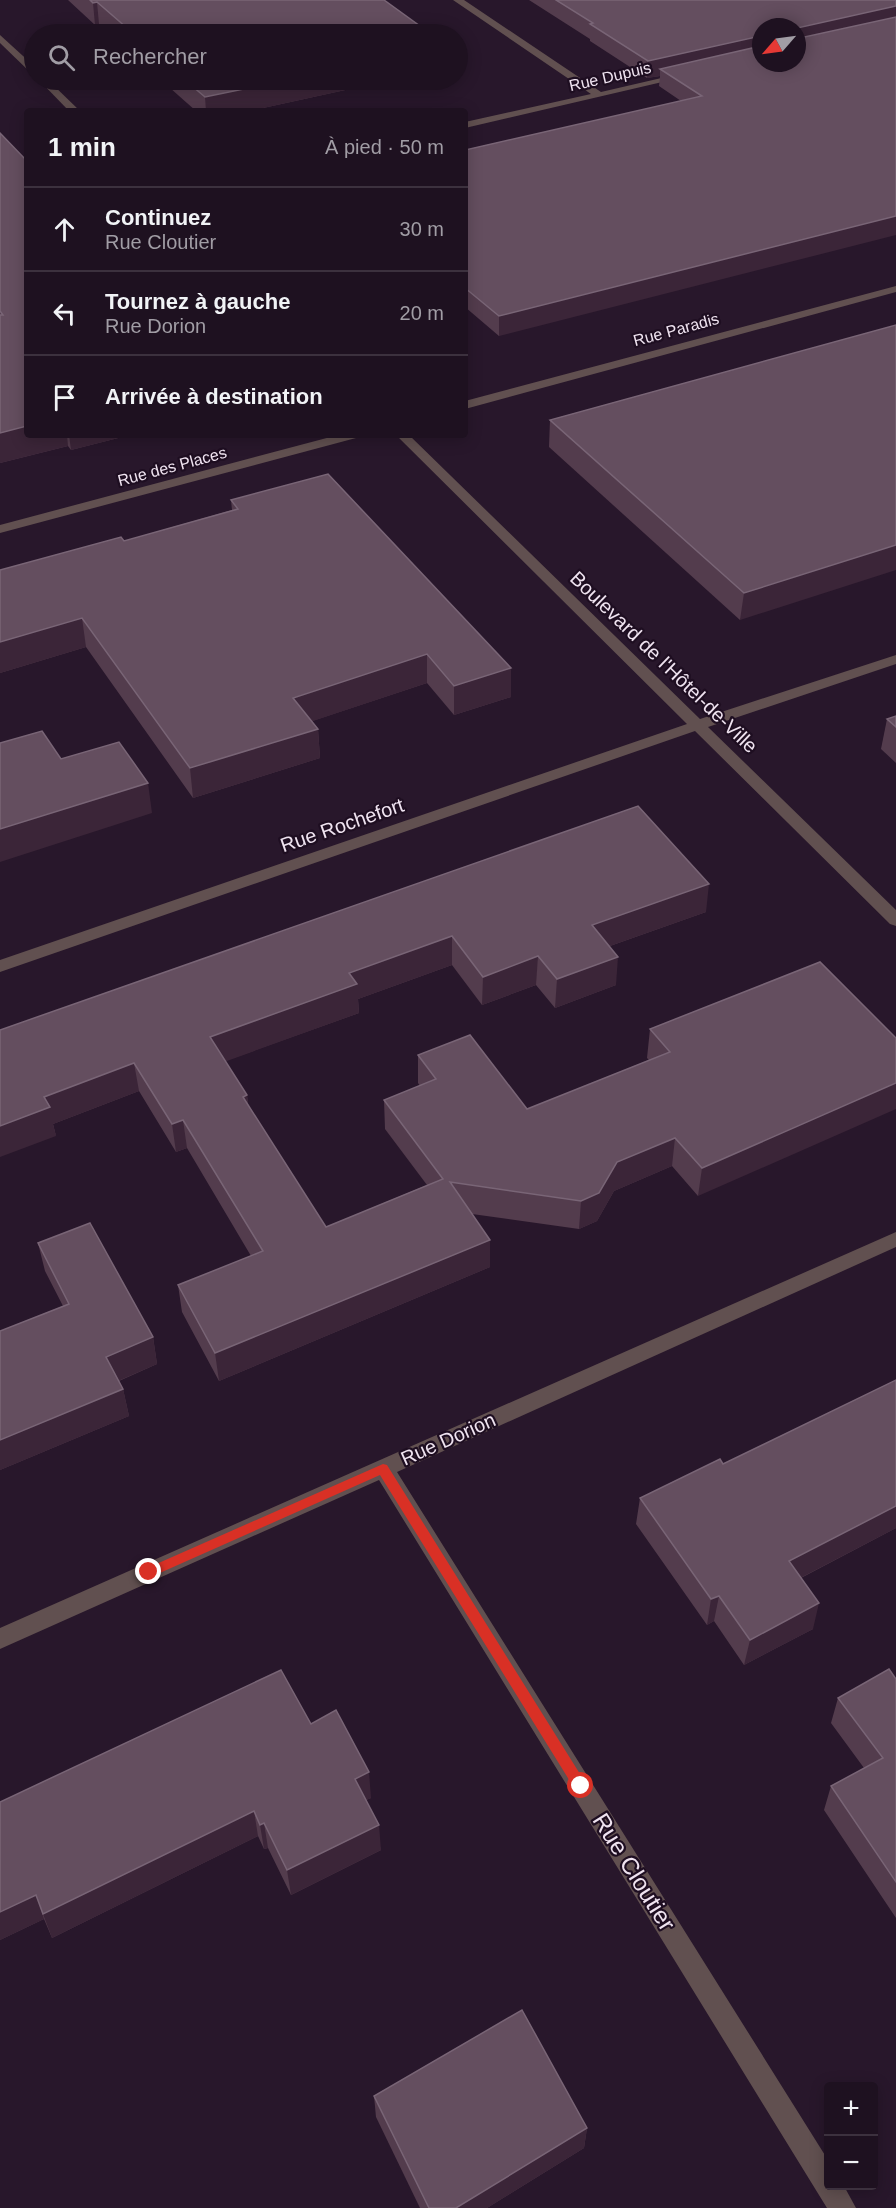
<!DOCTYPE html>
<html lang="fr">
<head>
<meta charset="utf-8">
<style>
	body { margin:0; font-family:Helvetica,sans-serif; background:#261a29; color:#f1f3f6 }
	.controls { position:absolute; right:18px; bottom:18px; display:grid; overflow:hidden; border-radius:6px; box-shadow:0 3px 15px #0003 }
	.controls button { width:54px; height:54px; display:grid; place-items:center; padding:0; border:0; border-bottom:2px solid #3c313e; background:#1e1120; color:#f1f3f6; font:30px sans-serif }
	.compass { position:absolute; left:752px; top:18px; width:54px; height:54px; border-radius:50%; background:#1e1120; box-shadow:0 3px 15px #0003; rotate:242deg }
	.stop { position:absolute; width:18px; height:18px; margin:-14px; border:4px solid #d93025; border-radius:50%; background:#fff }
	.stop.end { background:#d93025; border-color:#fff; box-shadow:0 2px 6px #0008 }
	.list { margin:0; padding:0; list-style:none }
	h2 { display:flex; justify-content:space-between; align-items:center; height:78px; margin:0; padding:0 24px; font-size:26px }
	h2 small { font-size:20px; font-weight:400; color:#a19da5 }
	.list li { display:grid; grid-template-columns:39px 1fr auto; gap:18px; align-items:center; box-sizing:border-box; height:84px; padding:0 24px; border-top:2px solid #3c313e }
	.list b { display:block; font-size:22px; white-space:nowrap }
	.list p { margin:0; font-size:20px; white-space:nowrap; color:#a19da5 }
	.list em { font-size:20px; font-style:normal; color:#a19da5 }
	.icon { flex:none; width:33px; height:33px; fill:none; stroke:currentColor; stroke-width:2; stroke-linecap:round; stroke-linejoin:round }
	.map { position:relative; flex:none; width:896px; height:2208px; overflow:hidden }
	.search { position:absolute; background:#1e1120; box-shadow:0 3px 15px #0003; left:24px; top:24px; width:444px; height:66px; display:flex; align-items:center; gap:15px; box-sizing:border-box; padding:0 21px; border-radius:33px; color:#a19da5; font-size:22px }
	.panel { position:absolute; background:#1e1120; box-shadow:0 3px 15px #0003; left:24px; top:108px; width:444px; height:330px; border-radius:6px }
	.map>svg:first-child { display:block }
</style>
</head>
<body>
<div class="map">
<svg width="896" height="2208" viewBox="0 0 896 2208">
	<rect width="100%" height="100%" fill="#28172b"/>
	<g fill="none" stroke-linecap="round" stroke-linejoin="round">
		<g fill="#615050" fill-rule="evenodd">
			<path d="M453 0H464L601 92 683 73 688 76 465 128V122L591 94Z"/>
			<path d="M0 35 34 66V74L31 73 0 43Z"/>
			<path d="M39 80H48L80 111H69Z"/>
			<path d="M896 286V292L465 409V401Z"/>
			<path d="M338 435H358L356 438 0 533V525Z"/>
			<path d="M396 435H409L700 719 896 655V664L708 727 896 910V926L890 924 695 731 0 972V960L687 724Z"/>
			<path d="M896 1232V1247L397 1472 828 2160V2186H844L856 2208H827L379 1480 0 1649V1628Z"/>
		</g>
	</g>
	<g fill="#533c4d" fill-rule="evenodd">
		<path d="M68 0H384L431 34H111L99 24 95 25Z"/>
		<path d="M529 0H896L499 336 465 307V150L681 101 659 86 660 76 647 78 590 41V39ZM761 27 797 63H761Z"/>
		<path d="M161 80H391L250 111H196Z"/>
		<path d="M0 133 27 435H130L71 450 68 446 0 463Z"/>
		<path d="M896 325 740 620 549 447 550 420Z"/>
		<path d="M231 500 511 668V697L454 715 427 683 312 721 318 729 320 758 193 798 86 647 0 673V570L124 541 232 510Z"/>
		<path d="M896 716V763L881 749 887 719Z"/>
		<path d="M638 806 706 912 610 946 616 985 555 1008 536 985 482 1005 452 965 358 999 359 1013 225 1061 247 1095 248 1105 326 1227 427 1185 385 1129 384 1100 420 1086 418 1083V1055L527 1109 649 1060 647 1058 650 1029 820 962 698 1196 672 1166 614 1191 597 1221 579 1229 472 1214 490 1267 219 1381 182 1312 178 1285 251 1256 187 1148 176 1152 139 1091 53 1124 56 1136 0 1030Z"/>
		<path d="M38 1243 153 1337 157 1364 119 1381 123 1389 129 1416 0 1470V1331L63 1306 45 1271Z"/>
		<path d="M723 1464 896 1528 801 1578 813 1629 744 1665 714 1621 707 1625 636 1524 640 1498Z"/>
		<path d="M896 1679V1918L824 1810 831 1786 864 1768 831 1723 838 1698Z"/>
		<path d="M311 1724 371 1798 366 1800 381 1850 291 1895 268 1848 264 1849 258 1836 52 1938 44 1919 0 1940V1802Z"/>
		<path d="M374 2096 587 2128 584 2148 487 2208H420L376 2117Z"/>
	</g>
	<g fill="#3b2538">
		<path d="M97 2 99 24 95 25 93 3Z"/>
		<path d="M896 6V20L797 45V28Z"/>
		<path d="M761 36V48L660 69V76L647 78 648 61Z"/>
		<path d="M287 80H391L250 111H206L205 97Z"/>
		<path d="M896 216V235L499 336V316Z"/>
		<path d="M27 426V435H67L68 446 0 463V433Z"/>
		<path d="M69 435H130L71 450Z"/>
		<path d="M896 545V570L740 620 744 593Z"/>
		<path d="M82 618 86 647 0 673V642Z"/>
		<path d="M427 654V683L295 727 293 698Z"/>
		<path d="M511 668V697L454 715V686Z"/>
		<path d="M318 729 320 758 193 798 190 768Z"/>
		<path d="M148 783 152 813 0 862V829Z"/>
		<path d="M709 884 706 912 590 953 592 925Z"/>
		<path d="M452 936V965L358 999 359 1013 213 1066 210 1037 349 973Z"/>
		<path d="M538 956 536 985 482 1005 483 977Z"/>
		<path d="M618 957 616 985 555 1008 557 979Z"/>
		<path d="M134 1063 139 1091 53 1124 56 1136 0 1157V1126L44 1097Z"/>
		<path d="M896 1083V1109L698 1196 702 1168Z"/>
		<path d="M247 1095 250 1124 243 1097Z"/>
		<path d="M183 1120 187 1148 176 1152 172 1124Z"/>
		<path d="M675 1138 672 1166 614 1191 597 1221 579 1229 581 1201 617 1162Z"/>
		<path d="M490 1240V1267L219 1381 215 1353Z"/>
		<path d="M153 1337 157 1364 111 1384 106 1357Z"/>
		<path d="M123 1389 129 1416 0 1470V1440Z"/>
		<path d="M896 1506V1528L783 1587 789 1561Z"/>
		<path d="M719 1596 714 1621 707 1625 711 1599Z"/>
		<path d="M819 1603 813 1629 744 1665 750 1640Z"/>
		<path d="M369 1772 371 1798 357 1804 355 1779Z"/>
		<path d="M254 1811 258 1836 52 1938 43 1914Z"/>
		<path d="M264 1823 268 1848 264 1849 260 1825Z"/>
		<path d="M379 1825 381 1850 291 1895 287 1870Z"/>
		<path d="M36 1895 44 1919 0 1940V1912Z"/>
		<path d="M587 2128 584 2148 487 2208H456Z"/>
	</g>
	<g fill="#644e5f" stroke="#796576" stroke-width="1.5">
		<path d="M90 0H384L431 34H134L97 2 93 3Z"/>
		<path d="M556 0H896V6L797 28V32V27H761V36L648 61 590 24 593 23Z"/>
		<path d="M896 17V216L499 316 465 288V150L702 96 660 69 761 46V63H797V36L800 38Z"/>
		<path d="M185 80H287L205 97Z"/>
		<path d="M0 133 27 161V426L0 433V315H3L0 311Z"/>
		<path d="M896 325V545L744 593 550 420Z"/>
		<path d="M328 474 511 668 454 686 427 654 293 698 318 729 190 768 82 618 0 642V570L121 537 124 541 238 509 231 500Z"/>
		<path d="M896 716V727L887 719Z"/>
		<path d="M42 731 61 759 119 742 148 783 0 829V743Z"/>
		<path d="M638 806 709 884 592 925 618 957 557 979 538 956 483 977 452 936 349 973 357 984 210 1037 247 1095 243 1097 326 1227 443 1179 384 1100 436 1079 418 1055 470 1035 527 1109 670 1052 650 1029 820 962 896 1038V1083L702 1168 675 1138 617 1162 599 1193 581 1201 450 1182 490 1240 215 1353 178 1285 263 1251 183 1120 172 1124 134 1063 44 1097 50 1107 0 1126V1030Z"/>
		<path d="M90 1223 153 1337 106 1357 123 1389 0 1440V1331L69 1304 38 1243Z"/>
		<path d="M896 1380V1506L789 1561 819 1603 750 1640 719 1596 711 1599 640 1498 720 1459 723 1464Z"/>
		<path d="M889 1669 896 1679V1882L831 1786 883 1758 838 1698Z"/>
		<path d="M281 1670 311 1724 336 1710 369 1772 355 1779 379 1825 287 1870 264 1823 260 1825 254 1811 43 1914 36 1895 0 1912V1802Z"/>
		<path d="M522 2010 587 2128 456 2208H429L374 2096Z"/>
	</g>
	<path fill="#d93025" d="M383 1464 387 1465 585 1782 587 1786 585 1791H576L380 1475 153 1576 149 1578 143 1572 145 1569Z"/>
	<g text-anchor="middle" stroke-width="4.5" stroke-linejoin="round" paint-order="stroke">
		<g font-size="16" fill="#efe3f0" stroke="#1e0e21">
			<text transform="translate(610 76) rotate(-13)" y="6">Rue Dupuis</text>
			<text transform="translate(676 329) rotate(-15)" y="6">Rue Paradis</text>
			<text transform="translate(172 466) rotate(-15)" y="6">Rue des Places</text>
		</g>
		<g font-size="20" fill="#efe3f0" stroke="#1e0e21">
			<text transform="translate(664 662) rotate(44)" y="7">Boulevard de l'Hôtel-de-Ville</text>
			<text transform="translate(342 825) rotate(-19)" y="7">Rue Rochefort</text>
			<text transform="translate(448 1439) rotate(-24)" y="7">Rue Dorion</text>
		</g>
		<g font-size="24" fill="#efe3f0" stroke="#1e0e21">
			<text transform="translate(634 1872) rotate(58)" y="8">Rue Cloutier</text>
		</g>
	</g>
</svg>
<div class="controls">
<button>+</button>
<button>−</button>
</div>
<svg class="compass" viewBox="-18 -18 36 36"><path d="M0-13l5 13h-10z" fill="#e53935"/><path d="M0 13l5-13h-10z" fill="#a19da5"/></svg>
<div class="stop" style="left:581px;top:1786px"></div>
<div class="stop end" style="left:149px;top:1572px"></div>
<div class="search"><svg class="icon" aria-label="search" viewBox="0 0 24 24"><circle cx="10" cy="10" r="6"/><path d="M15 15l6 6"/></svg>Rechercher</div>
<section class="panel">
<h2>1 min<small>À pied · 50 m</small></h2>
<ul class="list">
<li><svg class="icon" aria-label="ahead" viewBox="0 0 24 24"><path d="M12 20V5M6 11l6-6 6 6"/></svg><div><b>Continuez</b><p>Rue Cloutier</p></div><em>30 m</em></li>
<li><svg class="icon" aria-label="left" viewBox="0 0 24 24"><path d="M17 20v-9H6M10 6l-5 5 5 5"/></svg><div><b>Tournez à gauche</b><p>Rue Dorion</p></div><em>20 m</em></li>
<li><svg class="icon" aria-label="arrive" viewBox="0 0 24 24"><path d="M6 21V4h12l-3 4 3 4H6"/></svg><div><b>Arrivée à destination</b></div></li>
</ul>
</section>
</div>
</body>
</html>
